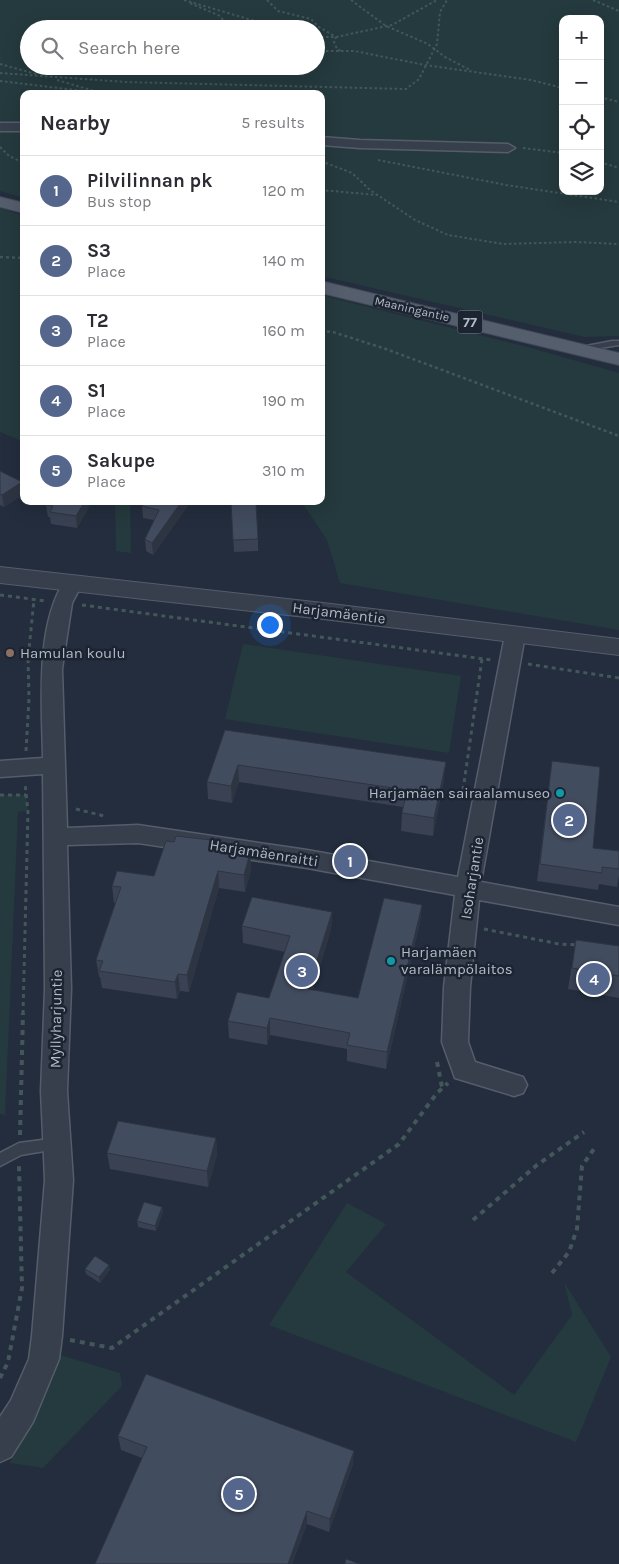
<!DOCTYPE html>
<html lang="en">
<head>
<meta charset="utf-8">
<style>
	body { margin:0; font-family:Karla,sans-serif; background:#f2f2f3; color:#2b2b33 }
	.controls { position:absolute; right:15px; top:15px; display:grid; overflow:hidden; border-radius:10px; box-shadow:0 5px 20px #0002 }
	.controls button { width:45px; height:45px; display:grid; place-items:center; padding:0; border:0; border-bottom:1px solid #e1e1e2; background:#fff; color:#2b2b33; font:25px sans-serif }
	.you { position:absolute; left:269px; top:624px; width:18px; height:18px; margin:-12px; border:4px solid #fff; border-radius:50%; background:#1a73e8; box-shadow:0 0 0 8px #1a73e833 }
	.badge { display:grid; place-items:center; width:32px; height:32px; border-radius:50%; background:#55668c; color:#fff; font-size:16px; font-weight:700 }
	.pin { position:absolute; translate:-50% -50%; border:2px solid #fff; box-shadow:0 1px 5px #0006 }
	.list { margin:0; padding:0; list-style:none }
	h2 { display:flex; justify-content:space-between; align-items:center; height:65px; margin:0; padding:0 20px; font-size:21px }
	h2 small { font-size:16px; font-weight:400; color:#7c7c81 }
	.list li { display:grid; grid-template-columns:32px 1fr auto; gap:15px; align-items:center; box-sizing:border-box; height:70px; padding:0 20px; border-top:1px solid #e1e1e2 }
	.list b { display:block; font-size:19px; white-space:nowrap }
	.list p { margin:0; font-size:16px; white-space:nowrap; color:#7c7c81 }
	.list em { font-size:16px; font-style:normal; color:#7c7c81 }
	.icon { flex:none; width:28px; height:28px; fill:none; stroke:currentColor; stroke-width:2; stroke-linecap:round; stroke-linejoin:round }
	.map { position:relative; flex:none; width:619px; height:1564px; overflow:hidden }
	.search { position:absolute; background:#fff; box-shadow:0 5px 20px #0002; left:20px; top:20px; width:305px; height:55px; display:flex; align-items:center; gap:12px; box-sizing:border-box; padding:0 18px; border-radius:28px; color:#7c7c81; font-size:19px }
	.panel { position:absolute; background:#fff; box-shadow:0 5px 20px #0002; left:20px; top:90px; width:305px; height:415px; border-radius:10px }
	.map>svg:first-child { display:block }
</style>
</head>
<body>
<div class="map">
<svg width="619" height="1564" viewBox="0 0 619 1564">
	<rect width="100%" height="100%" fill="#232d3d"/>
	<g fill="#253a3e" fill-rule="evenodd">
		<path d="M0 0H619V336L584 337 321 276V94H24V198L0 191ZM563 19H600V191H563ZM29 29H316V66H29Z"/>
		<path d="M0 208 24 216V442L0 432Z"/>
		<path d="M321 295 531 348 619 373V630L340 583 327 540 301 501H321Z"/>
		<path d="M115 501H130L131 553 116 551Z"/>
		<path d="M243 644 461 676 449 753 225 719Z"/>
		<path d="M0 795H26L28 811 18 812 5 1115 0 1114Z"/>
		<path d="M347 1203 386 1224 346 1272 514 1395 572 1315 564 1282 611 1357 576 1442 269 1325Z"/>
		<path d="M60 1355 120 1373 122 1386 43 1468 10 1463Z"/>
	</g>
	<g fill="none" stroke-linecap="round" stroke-linejoin="round">
		<g stroke="#555d6b" stroke-width="3">
			<g id="service">
				<path d="M612 341H619V345L581 351 577 349 581 347Z"/>
				<path d="M57 1138 62 1140 64 1144 62 1148 21 1155 0 1166V1153L19 1143Z"/>
			</g>
		</g>
		<g stroke="#555d6b" stroke-width="3">
			<g id="minor">
				<rect x="0" y="123" width="24" height="8"/>
				<path d="M321 137 360 140 508 144 515 148 508 152 360 148 321 145Z"/>
				<path d="M72 578 79 580 82 584 72 603 62 669 67 828 138 825 307 850 458 877 505 635 508 630 515 628 522 630 525 635 481 882 619 907V925L479 900 470 987 468 1042 475 1062 523 1077 527 1085 523 1093 514 1096 455 1078 442 1042 444 987 455 895 307 868 138 843 67 845 71 989 67 1091 73 1180 62 1336 59 1359 33 1422 11 1457 0 1462V1417L11 1400 29 1359 32 1336 45 1180 41 1091 45 989 43 774 0 777V761L43 758C42 704 35 626 65 580Z"/>
			</g>
		</g>
		<g stroke="#555d6b" stroke-width="2">
			<path id="tertiary" d="M0 567 323 603 619 639V655L323 619 0 583Z"/>
		</g>
		<g stroke="#404856" stroke-width="2">
			<g id="primary">
				<path d="M0 197 24 203V213L0 207Z"/>
				<path d="M321 281 619 353V365L321 293Z"/>
			</g>
		</g>
		<g stroke="#43575b" stroke-width="2" stroke-dasharray="2.5 2.5" stroke-linecap="butt">
			<path d="M184 0 282 29"/>
			<path d="M267 0 278 11 311 19 319 27 336 37 334 42 337 49 341 51"/>
			<path d="M351 0 386 26 428 44 445 57 470 70"/>
			<path d="M593 0 619 11"/>
			<path d="M190 3 220 16 230 29"/>
			<path d="M316 37H336L392 25 437 0"/>
			<path d="M316 51H354L425 65 531 80 563 88"/>
			<path d="M0 64 36 74"/>
			<path d="M0 73 126 82 406 89 419 79 437 44 440 12 447 0"/>
			<path d="M57 80 104 94"/>
			<path d="M0 81 92 92"/>
			<path d="M600 97 619 102"/>
			<path d="M0 147 9 156 24 163"/>
			<path d="M523 148 563 153"/>
			<path d="M378 160 506 185 619 202"/>
			<path d="M321 161 352 173 370 190 415 220 448 235 503 244 576 242 619 244"/>
			<path d="M600 162 619 168"/>
			<path d="M321 190 377 195"/>
			<path d="M0 257H2"/>
		</g>
		<g stroke="#43575b" stroke-width="2.5" stroke-dasharray="3 3" stroke-linecap="butt">
			<path d="M0 257 24 258"/>
			<path d="M321 331 333 332 386 349 619 436"/>
		</g>
		<g stroke="#43575b" stroke-width="3" stroke-dasharray="4 4" stroke-linecap="butt">
			<path d="M0 595 46 601"/>
			<path d="M82 605 492 660"/>
			<path d="M528 664 619 678"/>
			<path d="M26 751 29 698 28 659 34 600"/>
			<path d="M463 790 482 659"/>
			<path d="M0 795H26"/>
			<path d="M76 809 104 816"/>
			<path d="M484 929 559 944 578 945"/>
			<path d="M23 1014 28 811 25 784"/>
		</g>
		<g stroke="#43575b" stroke-width="4" stroke-dasharray="5 5" stroke-linecap="butt">
			<path d="M437 1062 442 1087"/>
			<path d="M20 1135 23 1013"/>
			<path d="M473 1220 537 1165 584 1132"/>
			<path d="M552 1273 569 1252 577 1229 582 1166 596 1146"/>
			<path d="M70 1340 112 1348 399 1144 437 1093 448 1083"/>
			<path d="M0 1378 8 1362 22 1288 19 1166"/>
		</g>
		<use href="#service" fill="#373f4d" fill-rule="evenodd"/>
		<use href="#minor" fill="#373f4d" fill-rule="evenodd"/>
		<use href="#tertiary" fill="#373f4d" fill-rule="evenodd"/>
		<use href="#primary" fill="#555e6d" fill-rule="evenodd"/>
	</g>
	<g fill="#394152">
		<path d="M0 471 24 494 4 507 0 505Z"/>
		<path d="M49 501H88L89 507 77 528 51 524 50 517H48L46 505Z"/>
		<path d="M145 501H191L153 555 146 551 145 539 154 520 143 518 142 506Z"/>
		<path d="M231 501H245L244 504 258 539V551L234 552Z"/>
		<path d="M225 730 444 779 433 836 401 831 402 813 403 807 239 782 232 803 208 799 207 782Z"/>
		<path d="M552 761 593 848 619 851V876L617 887 599 884 598 890 537 881Z"/>
		<path d="M250 853 251 870 245 892 219 888 189 992 180 991 177 999 102 988 100 977H99L96 960 116 903H114L112 886Z"/>
		<path d="M422 905 420 922 386 1069 347 1061V1049L270 1035 267 1045 229 1038 228 1021 269 998 285 952 243 943 242 926 332 912 331 929 313 990 358 998Z"/>
		<path d="M576 940 619 946V998L568 989Z"/>
		<path d="M216 1138 217 1155 208 1187 110 1169 107 1153Z"/>
		<path d="M162 1207 163 1212 156 1231 138 1227 137 1221Z"/>
		<path d="M109 1265 110 1270 100 1283 86 1274 85 1269Z"/>
		<path d="M118 1436 353 1464 329 1532 307 1524 292 1564H95L142 1458 121 1450Z"/>
	</g>
	<g fill="#2e3542">
		<path d="M22 482 24 494 4 507 2 495Z"/>
		<path d="M85 501H88L89 507 77 528 76 516Z"/>
		<path d="M182 501H191L153 555 152 543Z"/>
		<path d="M240 501H245L239 516 238 504Z"/>
		<path d="M446 762 444 779 433 836 434 818Z"/>
		<path d="M238 765 239 782 232 803 231 786Z"/>
		<path d="M250 853 251 870 245 892 244 875Z"/>
		<path d="M218 871 219 888 189 992 187 975Z"/>
		<path d="M422 905 420 922 386 1069 387 1052Z"/>
		<path d="M332 912 331 929 308 1006V989Z"/>
		<path d="M178 974 180 991 177 999 175 982Z"/>
		<path d="M270 1018V1035L267 1045V1028Z"/>
		<path d="M216 1138 217 1155 208 1187 207 1171Z"/>
		<path d="M162 1207 163 1212 156 1231 155 1226Z"/>
		<path d="M109 1265 110 1270 100 1283 99 1277Z"/>
		<path d="M354 1451 353 1464 329 1532 330 1519Z"/>
		<path d="M307 1511V1524L292 1564H288Z"/>
	</g>
	<g fill="#424c5f" stroke="#2e3542">
		<path d="M0 471 22 482 2 495 0 494Z"/>
		<path d="M49 501H85L76 516 50 512 53 506 46 505Z"/>
		<path d="M145 501H182L152 543 145 539 159 510 142 506Z"/>
		<path d="M231 501H240L238 504 256 503 258 539 233 540Z"/>
		<path d="M225 730 446 762 434 818 402 813 407 790 238 765 231 786 207 782Z"/>
		<path d="M552 761 600 767 593 848 619 851V869L602 867V873L540 864Z"/>
		<path d="M176 836 211 840 209 847 250 853 244 875 218 871 187 975 178 974 175 982 99 971 103 961 96 960 121 887 112 886 117 871 154 876 166 841 174 842Z"/>
		<path d="M252 897 332 912 308 989 358 998 384 898 422 905 387 1052 347 1045 350 1033 270 1018 267 1028 228 1021 237 992 269 998 290 936 242 926Z"/>
		<path d="M576 940 619 946V976L572 968Z"/>
		<path d="M118 1121 216 1138 207 1171 107 1153Z"/>
		<path d="M144 1202 162 1207 155 1226 137 1221Z"/>
		<path d="M95 1256 109 1265 99 1277 85 1269Z"/>
		<path d="M146 1374 354 1451 330 1519 307 1511 288 1564H95L147 1447 118 1436Z"/>
		<path d="M346 1559 360 1564H345Z"/>
	</g>
	<circle fill="#8d6e63" stroke="#1c2432" stroke-width="2" cx="10" cy="653" r="5"/>
	<g fill="#0f9aa8" stroke="#1c2432" stroke-width="2">
		<circle cx="560" cy="793" r="5"/>
		<circle cx="391" cy="961" r="5"/>
	</g>
	<g text-anchor="middle" stroke-width="5" stroke-linejoin="round" paint-order="stroke">
		<g font-size="12" fill="#b3bac8" stroke="#1c2432">
			<text transform="translate(412 309) rotate(13)" y="4">Maaningantie</text>
		</g>
		<rect fill="#1c2432" stroke="#868d9b" stroke-width="1" x="457.5" y="310.5" width="25" height="23" rx="4"/>
		<g font-size="14" font-weight="bold" fill="#b3bac8">
			<text x="470" y="327">77</text>
		</g>
		<g font-size="15" fill="#b3bac8" stroke="#1c2432">
			<text transform="translate(339 613) rotate(7)" y="5">Harjamäentie</text>
			<text transform="translate(264 853) rotate(9)" y="5">Harjamäenraitti</text>
			<text transform="translate(472 878) rotate(-81)" y="5">Isoharjantie</text>
			<text transform="translate(56 1019) rotate(-89)" y="5">Myllyharjuntie</text>
		</g>
		<g font-size="15" fill="#b3bac8" stroke="#1c2432" text-anchor="start">
			<text x="20" y="658">Hamulan koulu</text>
			<text x="550" y="798" text-anchor="end">Harjamäen sairaalamuseo</text>
			<text x="401" y="957">Harjamäen<tspan x="401" dy="17">varalämpölaitos</tspan></text>
		</g>
	</g>
</svg>
<div class="controls">
<button>+</button>
<button>−</button>
<button><svg class="icon" aria-label="locate" viewBox="0 0 24 24"><circle cx="12" cy="12" r="6"/><path d="M12 2v4M12 18v4M2 12h4M18 12h4"/></svg></button>
<button><svg class="icon" aria-label="layers" viewBox="0 0 24 24"><path d="M12 4l9 5-9 5-9-5zM3 14l9 5 9-5"/></svg></button>
</div>
<div class="you"></div>
<div class="pin badge" style="left:350px;top:861px">1</div>
<div class="pin badge" style="left:569px;top:820px">2</div>
<div class="pin badge" style="left:302px;top:971px">3</div>
<div class="pin badge" style="left:594px;top:979px">4</div>
<div class="pin badge" style="left:239px;top:1494px">5</div>
<div class="search"><svg class="icon" aria-label="search" viewBox="0 0 24 24"><circle cx="10" cy="10" r="6"/><path d="M15 15l6 6"/></svg>Search here</div>
<section class="panel">
<h2>Nearby<small>5 results</small></h2>
<ul class="list">
<li><span class="badge">1</span><div><b>Pilvilinnan pk</b><p>Bus stop</p></div><em>120 m</em></li>
<li><span class="badge">2</span><div><b>S3</b><p>Place</p></div><em>140 m</em></li>
<li><span class="badge">3</span><div><b>T2</b><p>Place</p></div><em>160 m</em></li>
<li><span class="badge">4</span><div><b>S1</b><p>Place</p></div><em>190 m</em></li>
<li><span class="badge">5</span><div><b>Sakupe</b><p>Place</p></div><em>310 m</em></li>
</ul>
</section>
</div>
</body>
</html>
